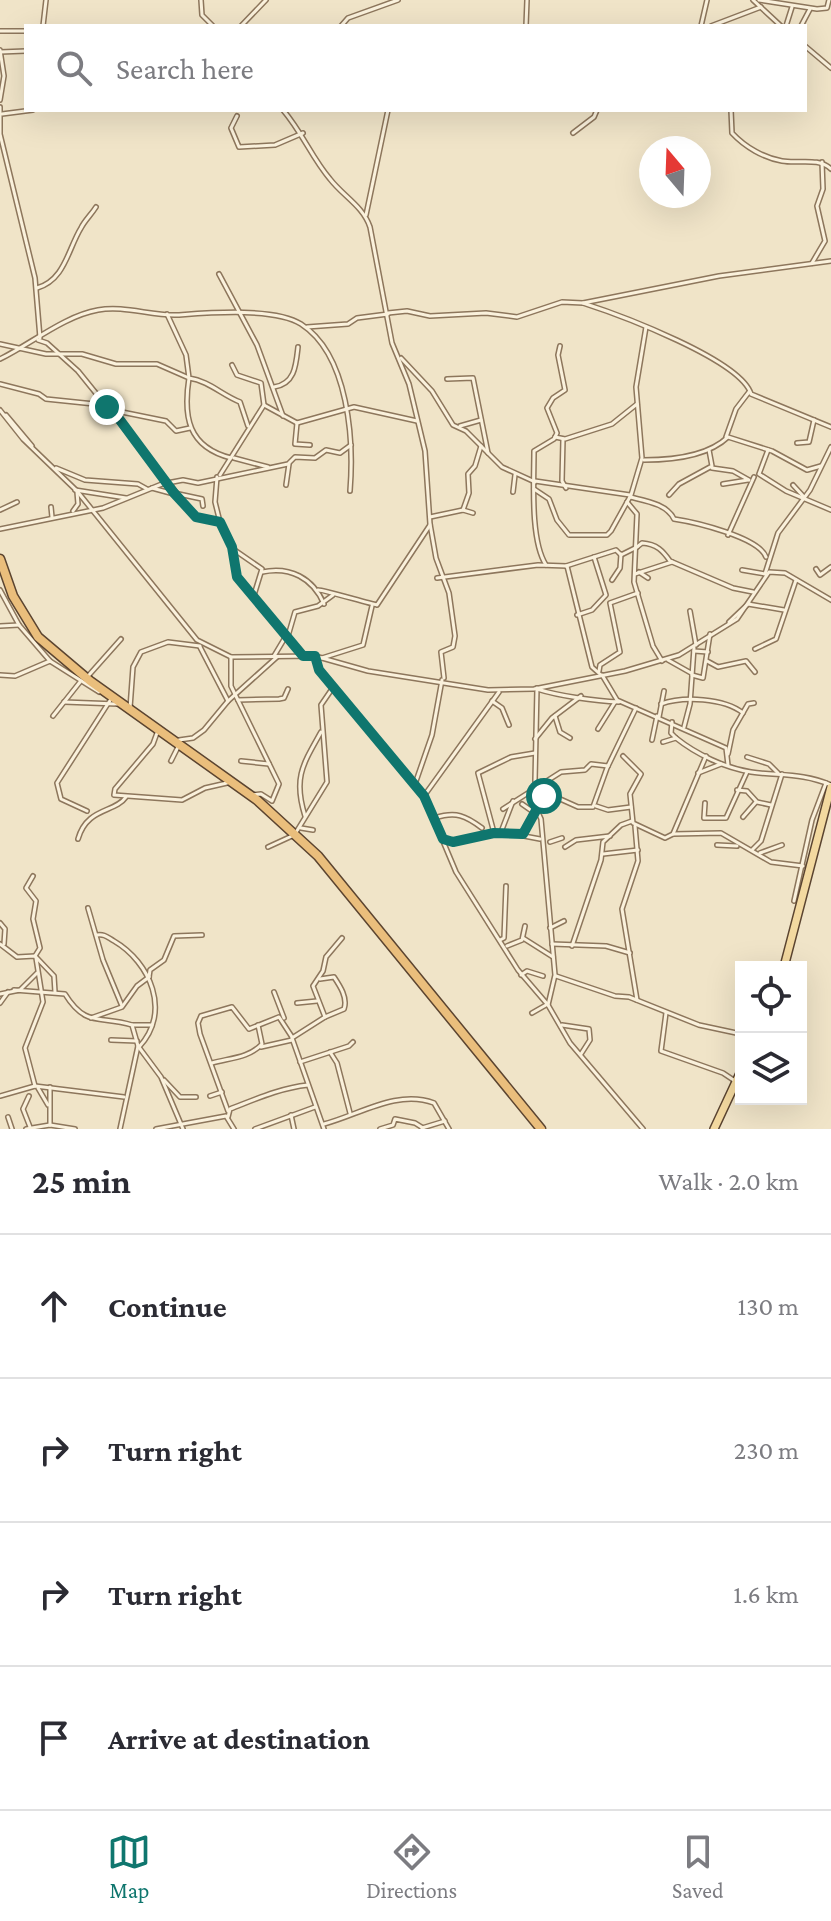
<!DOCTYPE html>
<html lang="en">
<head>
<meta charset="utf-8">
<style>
	body { margin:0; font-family:"Crimson Pro",serif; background:#f7f7f7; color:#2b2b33 }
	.controls { position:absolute; right:24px; bottom:24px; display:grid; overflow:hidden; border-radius:0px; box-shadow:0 8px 32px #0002 }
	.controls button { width:72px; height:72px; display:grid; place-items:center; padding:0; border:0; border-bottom:2px solid #e1e1e2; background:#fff; color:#2b2b33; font:40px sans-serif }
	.compass { position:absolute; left:639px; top:136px; width:72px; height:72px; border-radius:50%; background:#fff; box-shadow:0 8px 32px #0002; rotate:341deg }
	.stop { position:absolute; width:24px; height:24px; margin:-18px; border:6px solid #0f766e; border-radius:50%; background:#fff }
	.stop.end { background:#0f766e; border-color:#fff; box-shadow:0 2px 8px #0008 }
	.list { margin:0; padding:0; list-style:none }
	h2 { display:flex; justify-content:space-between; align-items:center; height:104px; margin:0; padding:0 32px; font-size:34px }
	h2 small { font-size:26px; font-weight:400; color:#7c7c81 }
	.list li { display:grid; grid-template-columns:52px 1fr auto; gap:24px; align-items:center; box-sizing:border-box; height:144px; padding:0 32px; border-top:2px solid #e1e1e2 }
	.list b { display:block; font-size:30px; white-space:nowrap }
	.list em { font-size:26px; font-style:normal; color:#7c7c81 }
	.icon { flex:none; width:44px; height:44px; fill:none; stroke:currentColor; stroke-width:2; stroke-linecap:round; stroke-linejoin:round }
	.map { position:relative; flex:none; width:831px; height:1129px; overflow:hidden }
	.search { position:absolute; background:#fff; box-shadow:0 8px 32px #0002; left:24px; right:24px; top:24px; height:88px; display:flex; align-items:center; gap:20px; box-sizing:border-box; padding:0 28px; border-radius:0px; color:#7c7c81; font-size:30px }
	.sheet { height:680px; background:#fff }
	nav { display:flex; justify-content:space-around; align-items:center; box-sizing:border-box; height:112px; border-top:2px solid #e1e1e2; background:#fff; font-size:22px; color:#7c7c81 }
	nav a { display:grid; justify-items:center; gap:4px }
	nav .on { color:#0f766e }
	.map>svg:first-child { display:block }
</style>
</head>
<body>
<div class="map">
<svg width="831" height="1129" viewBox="0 0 831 1129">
	<rect width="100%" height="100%" fill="#f0e4c8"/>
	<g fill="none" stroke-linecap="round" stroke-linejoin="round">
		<g stroke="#8d765c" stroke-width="6">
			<g id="minor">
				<path d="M201 0 202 15 213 26"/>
				<path d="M753 0 781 26"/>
				<path d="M759 0 817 9 827 8 829 0"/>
				<path d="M43 26 46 0"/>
				<path d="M241 26 266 0"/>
				<path d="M341 26 348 18 398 0"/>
				<path d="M526 26 527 0"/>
				<path d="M701 26 707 0"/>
				<path d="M711 26 761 7"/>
				<path d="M786 26 792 7"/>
				<path d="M801 26 810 9"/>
				<path d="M0 31H26"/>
				<path d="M805 46 831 68"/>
				<path d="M0 50 4 76 0 100"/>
				<path d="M0 52 26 51"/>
				<path d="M0 107V134L35 278 40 338"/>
				<path d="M283 110C302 132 312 158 330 179 343 196 363 206 370 227L392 343 409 384 425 451 430 524 436 558 449 593 455 636 453 647 441 652 444 678"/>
				<path d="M731 110 732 133C745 147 764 158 782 161 799 164 818 157 831 169"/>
				<path d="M2 114 33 110"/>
				<path d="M237 116 231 128 239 147 275 145 303 133"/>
				<path d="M573 133 594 117 597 110"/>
				<path d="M366 215 388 110"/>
				<path d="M812 263 825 241 817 206 823 189 822 162"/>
				<path d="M219 274 257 345 283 416"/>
				<path d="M37 288C65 280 68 249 81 228 85 220 91 215 96 207"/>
				<path d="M583 303 719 276 831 261"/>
				<path d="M388 313 407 311 430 316 486 313 517 317 562 302 583 303C620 315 741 360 751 394L831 427"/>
				<path d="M167 314 186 355 189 378C209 381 222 395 240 402L248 426"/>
				<path d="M307 327 348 324 357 318 388 314"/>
				<path d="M38 340 47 343 78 371 196 517 220 522 232 547 237 577 303 656"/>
				<path d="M0 344 46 354H82L116 364H157L189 378C183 417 188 447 231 458"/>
				<path d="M401 358 432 391 453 425 466 431 502 467 535 482"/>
				<path d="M0 359C31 344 64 316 98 310 124 305 151 316 177 315 206 313 275 307 301 324 349 355 354 441 350 491"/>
				<path d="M447 379 473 378 488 453"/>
				<path d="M0 384 39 394 46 399 104 405"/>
				<path d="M274 387C295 384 296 365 298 347"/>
				<path d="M264 405 297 423"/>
				<path d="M0 410 23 439 77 491 197 640 231 657 315 656 368 671 488 690 534 689 625 671 679 655 737 619 769 572 785 573 831 600"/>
				<path d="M112 410 166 421 176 431 190 428"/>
				<path d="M6 415 32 446"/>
				<path d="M297 423 354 407 417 421"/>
				<path d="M297 423 295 444 310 445"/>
				<path d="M460 426 481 420"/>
				<path d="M555 437 565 439 612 424 637 404"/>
				<path d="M726 437 736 409 749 392"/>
				<path d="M563 439 562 481 566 488"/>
				<path d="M797 443 809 442 814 420"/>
				<path d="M768 450 759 474 786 491 831 510"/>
				<path d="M234 458 268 467"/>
				<path d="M644 460C672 460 708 456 728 437L772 451 807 470 821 466"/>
				<path d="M56 468 85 480 138 484 147 489"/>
				<path d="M712 468 733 471 749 480"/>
				<path d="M220 475 264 405 261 383 237 375 232 365"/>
				<path d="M217 477 215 502 220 522"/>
				<path d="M535 481 630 495"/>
				<path d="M723 484 748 480"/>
				<path d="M286 485 289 464"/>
				<path d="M793 485 804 497"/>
				<path d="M152 488 174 494"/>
				<path d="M534 489 549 499 557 520 569 535H607L611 531 631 495 642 458 636 387 646 327"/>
				<path d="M75 490 126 498"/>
				<path d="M513 492 515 475"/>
				<path d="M174 493 202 499 203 506"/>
				<path d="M669 495 679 484 712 466 709 450"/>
				<path d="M630 497C646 501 667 504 674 519 694 522 759 537 766 557"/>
				<path d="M627 502 637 514 634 582 653 646 662 661"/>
				<path d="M51 507 52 517"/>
				<path d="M0 510 17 502"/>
				<path d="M463 510 469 493 468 474 475 466 481 446"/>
				<path d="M73 511 78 504 77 492"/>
				<path d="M430 517 463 510 473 513"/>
				<path d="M0 529 103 508 162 484 183 480 198 483 288 464 295 457 315 458 326 450 340 453 351 445"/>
				<path d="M728 535 754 477"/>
				<path d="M637 547 642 543C657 544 663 551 670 561L733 588 753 592"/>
				<path d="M233 549 262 569 254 595"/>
				<path d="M546 565C530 540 534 481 534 451L554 439 557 433 547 408 553 398 565 390 558 355 560 346"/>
				<path d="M566 566 616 550 621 555 637 547"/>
				<path d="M816 569 820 575 831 567"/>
				<path d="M742 570 765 574 778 533 810 490 831 447"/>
				<path d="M262 572C290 566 313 578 324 604"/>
				<path d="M639 572 648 578"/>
				<path d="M635 574 672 562"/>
				<path d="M437 578 538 565 567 566 592 667 601 675"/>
				<path d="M612 580 620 568 621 554"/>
				<path d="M0 590 19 625 50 661"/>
				<path d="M318 590C321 589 367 603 377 605L430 525"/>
				<path d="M748 604 784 610"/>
				<path d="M690 611 696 645"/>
				<path d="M577 615 592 610 606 595 594 557"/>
				<path d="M729 622 749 603"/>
				<path d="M0 626 19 625"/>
				<path d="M288 636 295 612 318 606 333 595"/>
				<path d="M200 647 228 701"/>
				<path d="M755 649 776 639 796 580"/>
				<path d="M694 651 708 652"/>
				<path d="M274 656 286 636"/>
				<path d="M315 656 319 670 424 796 456 872 518 970 548 1005 570 1043 643 1129"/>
				<path d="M231 657V686L279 784 272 801 261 794 252 795"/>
				<path d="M322 658 363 645 372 606"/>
				<path d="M668 660 691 673"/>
				<path d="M707 661 718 667 746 661 755 672"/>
				<path d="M599 671 600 665 620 652 610 603 638 593"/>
				<path d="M0 675 15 676 50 661 99 692"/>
				<path d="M89 675 121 639"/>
				<path d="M602 675 617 700 726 748 728 765"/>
				<path d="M692 675 703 678 710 634"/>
				<path d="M537 689C559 696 595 701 619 702"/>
				<path d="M238 700 279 699 284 698 288 689"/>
				<path d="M492 701 502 708 509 725"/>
				<path d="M64 702 117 704"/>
				<path d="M661 704C683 696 724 698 743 713"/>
				<path d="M130 708 133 667 141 652 168 642 200 646"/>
				<path d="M53 716 80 682"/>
				<path d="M555 716 560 732 570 738"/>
				<path d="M659 717 664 691"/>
				<path d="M672 722 671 733 676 738C696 754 725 768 751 772 780 776 803 773 831 785"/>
				<path d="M684 727 690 704 694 648"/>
				<path d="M598 729 615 702"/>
				<path d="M157 733 153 744 115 789 114 795 182 800 205 788 227 783"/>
				<path d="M535 739 552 718 581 696"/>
				<path d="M179 740 193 738 204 730 228 701 277 657"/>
				<path d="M652 740 657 716"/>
				<path d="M663 742 676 738"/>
				<path d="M728 754 733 730 748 704 754 703"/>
				<path d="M623 756 641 774 630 794 633 823 665 838 673 834 706 756"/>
				<path d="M747 757 769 764 778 773"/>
				<path d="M171 761 178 747"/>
				<path d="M241 761 269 764"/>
				<path d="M698 773 721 764"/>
				<path d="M415 784 432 735 442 680"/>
				<path d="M737 790 747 791 757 802 771 805"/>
				<path d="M424 796 499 692"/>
				<path d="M705 803 704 818H726L747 772"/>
				<path d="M522 804 532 811"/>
				<path d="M538 804 549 794 578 807H593L607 768 636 708"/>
				<path d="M596 806 608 810 631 807"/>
				<path d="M536 808 541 819 555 975 548 1005"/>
				<path d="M503 809 561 772 585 770 591 764 608 766"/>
				<path d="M87 811 61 799 57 783 111 699"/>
				<path d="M305 816C293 778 303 764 321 732"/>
				<path d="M743 817 756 802"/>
				<path d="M435 818C456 811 466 816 482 828"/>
				<path d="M635 826 638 861 622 909 637 1000"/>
				<path d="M301 828 313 830"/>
				<path d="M493 829 478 773 511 757 535 753"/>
				<path d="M501 832 513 801"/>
				<path d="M295 834 327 782 321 705 334 686"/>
				<path d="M523 834 539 799 535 781 537 688"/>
				<path d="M673 834 721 833 771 862 803 866"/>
				<path d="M78 839C87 807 115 813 126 797"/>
				<path d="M443 839 453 842 503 832 540 839"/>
				<path d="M550 842 562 838"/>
				<path d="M717 845 737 846"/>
				<path d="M268 847 292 836"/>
				<path d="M565 847 576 840 610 836"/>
				<path d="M752 850 761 841 782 774"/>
				<path d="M760 853 782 845"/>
				<path d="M603 854 638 850"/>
				<path d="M33 876 26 888 36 901 33 919 40 948 35 956"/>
				<path d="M794 901 812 820 826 783"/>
				<path d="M88 908 103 960 122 1006"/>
				<path d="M0 923 5 929 4 944"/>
				<path d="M550 928 564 921"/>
				<path d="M97 935C105 934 107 937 114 941 150 962 172 1012 139 1047"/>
				<path d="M523 938 553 957"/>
				<path d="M500 940 504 938 506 886"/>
				<path d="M0 944 17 957 35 956 54 976 55 992"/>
				<path d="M552 944 606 946 630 953"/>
				<path d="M507 946 522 940 525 926"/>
				<path d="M572 946 601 860 603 842 621 825 632 821"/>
				<path d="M521 975 527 971 543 976"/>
				<path d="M556 976 615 996 629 997 699 1025 741 1034"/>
				<path d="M149 977 150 970 164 960 174 936 202 935"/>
				<path d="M320 979 334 977C340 986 348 998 344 1009L325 1017"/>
				<path d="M14 990 65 994C86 1028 100 1015 132 1025L138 1046 161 1077 183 1129"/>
				<path d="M274 992 284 1018"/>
				<path d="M0 994 20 990 37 973"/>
				<path d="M0 1003 8 992"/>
				<path d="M297 1003 317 1001"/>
				<path d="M532 1013 546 1005"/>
				<path d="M666 1013 661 1051 723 1073 735 1081"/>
				<path d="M91 1018 122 1007 137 986 149 977"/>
				<path d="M132 1025H152"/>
				<path d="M562 1025 589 1029 590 1040 581 1054"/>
				<path d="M111 1040 137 1041"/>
				<path d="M261 1047 292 1040"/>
				<path d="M330 1052 337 1063 350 1113"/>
				<path d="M300 1062 349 1046 353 1042"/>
				<path d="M212 1063C230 1058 249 1058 262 1044L258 1025"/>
				<path d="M164 1080 180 1097H196"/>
				<path d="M35 1086 25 1048 43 1002 36 958"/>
				<path d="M50 1087V1125"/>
				<path d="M38 1088 48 1105"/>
				<path d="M0 1096 35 1086 124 1097"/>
				<path d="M29 1096 23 1109 30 1127"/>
				<path d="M210 1096 222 1092"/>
				<path d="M228 1111 200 1034 198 1023 201 1016 232 1007 249 1029 279 1017 292 1037"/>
				<path d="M291 1115 294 1129"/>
				<path d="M8 1117 12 1129"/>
				<path d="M228 1117 230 1109C256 1099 280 1088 308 1085"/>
				<path d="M324 1124C359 1115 397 1089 434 1103L449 1129"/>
				<path d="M422 1128 445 1121"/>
				<path d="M26 1129 50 1125 75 1129"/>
				<path d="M120 1129 138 1046"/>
				<path d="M156 1129 226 1116 234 1129"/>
				<path d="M255 1129 315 1107"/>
				<path d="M324 1129 292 1038 325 1017 313 986 323 971 326 957 342 938"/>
				<path d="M380 1129 393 1125 395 1119 415 1123 423 1128"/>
			</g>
		</g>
		<g stroke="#5b4430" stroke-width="10">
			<g id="primary">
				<path d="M784 967 831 787"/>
				<path d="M714 1129 741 1071"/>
			</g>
		</g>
		<g stroke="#5b4430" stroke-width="11">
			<path id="trunk" d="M0 559 13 596 38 637 90 681 257 800 318 856 541 1129"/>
		</g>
		<use href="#minor" stroke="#faf1dc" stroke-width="3"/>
		<use href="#primary" stroke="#f3d9a0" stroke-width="7"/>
		<use href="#trunk" stroke="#eabe7c" stroke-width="8"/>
	</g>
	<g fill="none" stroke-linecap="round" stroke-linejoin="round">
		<path stroke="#0f766e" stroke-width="10" d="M107 407 117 416 174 493 196 517 220 522 232 547 237 577 303 656H315L319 670 424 796 443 839 453 842 494 833 523 834 544 796"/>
	</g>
</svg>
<div class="controls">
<button><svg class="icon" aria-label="locate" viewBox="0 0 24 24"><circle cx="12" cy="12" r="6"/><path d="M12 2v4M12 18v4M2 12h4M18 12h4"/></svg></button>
<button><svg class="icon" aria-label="layers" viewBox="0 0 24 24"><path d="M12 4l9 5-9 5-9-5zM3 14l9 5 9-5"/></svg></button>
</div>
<svg class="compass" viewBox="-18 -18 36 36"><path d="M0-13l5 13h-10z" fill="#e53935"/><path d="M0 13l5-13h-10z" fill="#7c7c81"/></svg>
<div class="stop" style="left:544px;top:796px"></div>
<div class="stop end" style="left:107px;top:407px"></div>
<div class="search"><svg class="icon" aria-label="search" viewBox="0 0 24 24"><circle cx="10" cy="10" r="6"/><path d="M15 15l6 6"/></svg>Search here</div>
</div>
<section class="sheet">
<h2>25 min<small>Walk · 2.0 km</small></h2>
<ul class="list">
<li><svg class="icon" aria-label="ahead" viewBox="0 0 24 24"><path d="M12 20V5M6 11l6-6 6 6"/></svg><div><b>Continue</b></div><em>130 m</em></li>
<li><svg class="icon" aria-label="right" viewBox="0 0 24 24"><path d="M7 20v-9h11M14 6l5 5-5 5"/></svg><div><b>Turn right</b></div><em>230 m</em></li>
<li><svg class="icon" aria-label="right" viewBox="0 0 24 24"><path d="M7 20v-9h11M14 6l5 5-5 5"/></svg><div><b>Turn right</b></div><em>1.6 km</em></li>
<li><svg class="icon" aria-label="arrive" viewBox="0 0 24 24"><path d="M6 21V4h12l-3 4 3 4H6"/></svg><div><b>Arrive at destination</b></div></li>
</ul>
</section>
<nav>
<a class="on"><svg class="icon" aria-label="map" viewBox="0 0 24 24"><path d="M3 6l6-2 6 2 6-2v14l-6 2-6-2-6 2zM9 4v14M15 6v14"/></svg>Map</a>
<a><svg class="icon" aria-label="directions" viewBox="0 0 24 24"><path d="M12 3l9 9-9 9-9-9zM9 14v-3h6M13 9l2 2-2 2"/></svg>Directions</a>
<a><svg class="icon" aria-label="saved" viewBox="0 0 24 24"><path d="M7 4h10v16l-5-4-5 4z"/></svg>Saved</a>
</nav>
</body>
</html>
